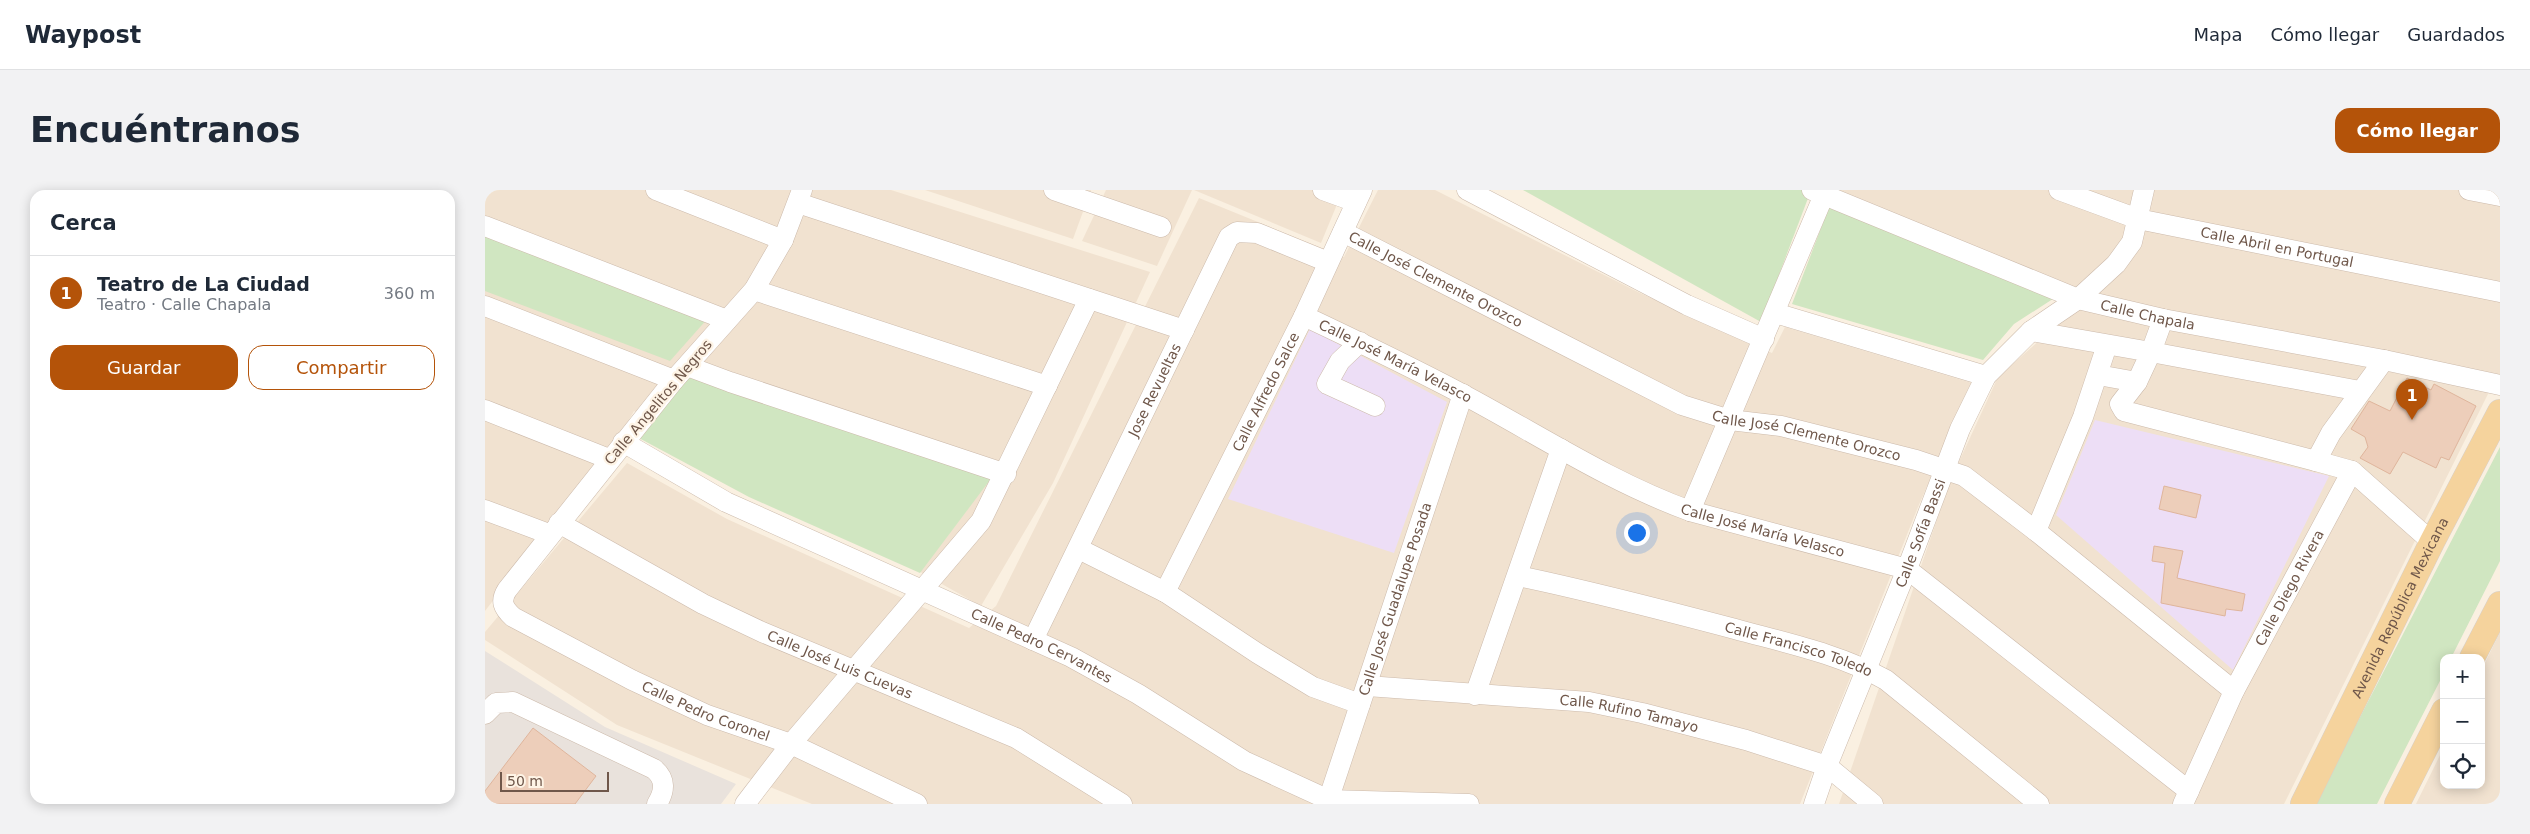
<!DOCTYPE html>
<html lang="es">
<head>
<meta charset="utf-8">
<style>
	body { margin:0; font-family:"DejaVu Sans",sans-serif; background:#f2f2f3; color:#1f2937 }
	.controls { position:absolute; right:15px; bottom:15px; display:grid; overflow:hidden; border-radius:10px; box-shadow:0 2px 12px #0003 }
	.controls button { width:45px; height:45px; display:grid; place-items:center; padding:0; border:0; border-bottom:1px solid #e0e1e3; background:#fff; color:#1f2937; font:25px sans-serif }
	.scale { position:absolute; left:15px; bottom:12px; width:109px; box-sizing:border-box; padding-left:5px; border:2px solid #6f574a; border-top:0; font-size:14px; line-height:18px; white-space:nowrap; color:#6f574a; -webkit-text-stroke:4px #fef4e6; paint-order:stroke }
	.you { position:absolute; left:1151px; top:342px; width:18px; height:18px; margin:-12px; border:4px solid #fff; border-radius:50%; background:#1a73e8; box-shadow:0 0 0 8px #1a73e833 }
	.badge { display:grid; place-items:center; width:32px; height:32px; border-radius:50%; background:#b45309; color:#fff; font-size:16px; font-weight:700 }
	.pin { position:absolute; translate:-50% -41px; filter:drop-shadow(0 1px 2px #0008) }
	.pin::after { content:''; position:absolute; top:26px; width:18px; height:15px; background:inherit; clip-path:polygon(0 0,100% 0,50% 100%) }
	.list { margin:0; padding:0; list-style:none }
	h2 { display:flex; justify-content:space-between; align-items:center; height:65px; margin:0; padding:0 20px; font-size:21px }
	h2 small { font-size:16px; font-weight:400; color:#747a83 }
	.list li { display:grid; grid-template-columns:32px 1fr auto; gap:15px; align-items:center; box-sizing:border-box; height:75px; padding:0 20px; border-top:1px solid #e0e1e3 }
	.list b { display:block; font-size:19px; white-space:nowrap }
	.list p { margin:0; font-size:16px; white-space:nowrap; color:#747a83 }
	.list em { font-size:16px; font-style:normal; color:#747a83 }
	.actions { display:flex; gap:10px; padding:15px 20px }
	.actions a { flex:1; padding:11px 0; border:1px solid #b45309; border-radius:15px; text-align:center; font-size:18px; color:#b45309 }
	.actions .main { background:#b45309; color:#fff }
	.icon { flex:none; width:28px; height:28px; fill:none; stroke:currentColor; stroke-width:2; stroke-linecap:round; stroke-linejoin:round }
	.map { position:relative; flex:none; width:2015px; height:614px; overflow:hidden; border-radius:15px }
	header { display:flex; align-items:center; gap:30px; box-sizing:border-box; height:70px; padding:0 25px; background:#fff; border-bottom:1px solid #e0e1e3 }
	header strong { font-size:24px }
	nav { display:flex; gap:28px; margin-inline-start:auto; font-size:18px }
	.intro { display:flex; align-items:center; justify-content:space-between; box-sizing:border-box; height:120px; padding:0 30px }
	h1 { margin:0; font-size:35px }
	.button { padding:12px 22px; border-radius:15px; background:#b45309; color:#fff; font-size:18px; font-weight:700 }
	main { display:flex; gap:30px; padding:0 30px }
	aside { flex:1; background:#fff; border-radius:15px; box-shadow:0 2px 12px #0003 }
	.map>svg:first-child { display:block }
</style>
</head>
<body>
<header>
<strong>Waypost</strong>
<nav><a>Mapa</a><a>Cómo llegar</a><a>Guardados</a></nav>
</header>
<div class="intro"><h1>Encuéntranos</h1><a class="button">Cómo llegar</a></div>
<main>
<aside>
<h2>Cerca<small></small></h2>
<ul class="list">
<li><span class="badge">1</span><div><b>Teatro de La Ciudad</b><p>Teatro · Calle Chapala</p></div><em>360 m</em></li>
</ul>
<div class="actions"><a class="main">Guardar</a><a>Compartir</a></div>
</aside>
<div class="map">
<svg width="2015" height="614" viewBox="0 0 2015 614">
	<rect width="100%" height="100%" fill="#faf0e1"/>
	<g fill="#f1e2d0">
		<path d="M0 0H406L665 82 568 293 496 416 149 221 135 245 0 421Z"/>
		<path d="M440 0H606L588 49Z"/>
		<path d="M621 0H707L672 76 597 51Z"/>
		<path d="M709 0H858L836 53Z"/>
		<path d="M893 0H950L1155 103 1287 163 1300 137 1487 193 1433 317 1315 614H327L132 535 0 450V442L142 273 242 329 484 438 511 416 714 8 859 67Z"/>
		<path d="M1354 0H2015V189L1595 107Z"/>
		<path d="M1591 118 2004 202 1799 614H1354L1466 289 1513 187Z"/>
		<path d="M2015 442V614H1931L1959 557V595H1996V481Z"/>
	</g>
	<path fill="#e9e2dc" d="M0 461 120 537 251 594 236 614H0Z"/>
	<g fill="#eddef6">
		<path d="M825 139 962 212 909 363 743 309Z"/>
		<path d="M1610 230 1844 286 1748 480 1571 325Z"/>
	</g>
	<g fill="#d0e6c1">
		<path d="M1038 0H1318L1325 3 1276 132Z"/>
		<path d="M1346 12 1574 105 1529 134 1498 170 1307 114Z"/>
		<path d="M0 40 224 127 185 171 0 101Z"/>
		<path d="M200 183 508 286 435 383 264 307 152 247Z"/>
		<path d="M2015 257V371L1966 468H1959V483L1892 614H1830Z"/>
	</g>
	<g fill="#edceba" stroke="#dfb59c">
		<path d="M1922 188 1946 200 1949 194 1991 216 1964 270 1956 267 1951 278 1918 262 1905 284 1875 268 1883 257 1880 247 1866 239 1884 211 1905 221Z"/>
		<path d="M1679 296 1716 305 1711 328 1674 319Z"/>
		<path d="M1669 356 1698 361 1692 388 1760 404 1757 421 1741 419 1740 426 1676 413 1680 373 1667 371Z"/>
		<path d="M48 538 111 586 90 614H0V601Z"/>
	</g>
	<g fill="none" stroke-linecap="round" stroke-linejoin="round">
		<g stroke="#ccbaab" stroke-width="21">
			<g id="minor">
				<path d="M171 0 298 50"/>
				<path id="s1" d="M317 0 298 50 269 100 189 190 22 400C15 411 18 418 28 427L147 490 222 525 306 554 432 614"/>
				<path d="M569 0 676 37"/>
				<path d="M838 0 871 12"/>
				<path d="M982 0 1202 115 1279 149"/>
				<path id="s2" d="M1327 0 1593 109 1678 129 1899 170 2015 195"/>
				<path id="s3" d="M1574 0 1653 29 2015 102"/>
				<path d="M1984 0 2015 6"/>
				<path d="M313 13 699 140"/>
				<path d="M0 36 242 130"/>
				<path id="s4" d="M858 42 1197 215 1245 230 1296 236 1431 270 1479 286 1551 341 1749 501"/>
				<path d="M269 100 562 196"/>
				<path d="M0 116 189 190"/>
				<path d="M1290 123 1501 186"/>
				<path id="s5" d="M819 126C872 151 926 177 979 205 1054 245 1125 292 1205 321L1422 379 1704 601"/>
				<path d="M1678 129 1666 162 1875 201"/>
				<path d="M1546 141 1666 162 1652 192 1635 214 1639 221 1831 271 1846 243 1899 170"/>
				<path d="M875 152 855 171 842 194 890 216"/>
				<path d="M202 176 245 192 521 284"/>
				<path d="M1613 185 1652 192"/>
				<path d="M0 220 124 269"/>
				<path id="s6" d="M138 252 241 312 586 467 653 504 759 571 844 610 984 614"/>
				<path d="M1831 271 1867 281 1947 352"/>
				<path d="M0 320 64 344"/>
				<path d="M1205 321 1341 0"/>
				<path id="s7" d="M74 333 218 414 277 442 531 548 637 614"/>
				<path d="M1551 341 1598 227 1622 155"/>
				<path d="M594 359 680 402 772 463 828 497 875 514"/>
				<path id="s8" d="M1033 386C1106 401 1178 420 1250 439 1301 453 1355 464 1401 490L1554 614"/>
				<path id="s9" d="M680 402 819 126 877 0"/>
				<path id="s10" d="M548 450 744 47 752 42 772 43 843 72"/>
				<path id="s11" d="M882 496 1104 512 1157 523 1261 550 1342 576 1388 614"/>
				<path d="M990 505 1076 259"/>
				<path d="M0 524 11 513 28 512 169 579C181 589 180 601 172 614"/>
				<path d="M260 614 306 554 496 331 604 109"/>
				<path id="s12" d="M842 614 978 204"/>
				<path id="s13" d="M1329 614 1342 576 1422 379 1475 239 1501 186 1546 141 1593 109 1631 74 1647 52 1659 0"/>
				<path id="s14" d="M1698 614 1749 501 1867 281"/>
			</g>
		</g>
		<g stroke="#d7d0cc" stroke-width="26">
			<g id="major">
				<path d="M1987 468 2015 414"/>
				<path id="s15" d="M1818 614 1947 352 2015 222"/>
				<path d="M1912 614 1959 521"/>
			</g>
		</g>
		<use href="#minor" stroke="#fff" stroke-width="20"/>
		<use href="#major" stroke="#f5d39d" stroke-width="25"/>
	</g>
	<g text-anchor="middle" stroke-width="4.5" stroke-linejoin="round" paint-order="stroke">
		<g font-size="14" fill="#6f574a" stroke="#fef4e6">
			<text dy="5" stroke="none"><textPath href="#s3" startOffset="226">Calle Abril en Portugal</textPath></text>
			<text dy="5" stroke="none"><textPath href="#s4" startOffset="104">Calle José Clemente Orozco</textPath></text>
			<text dy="5" stroke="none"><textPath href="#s2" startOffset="359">Calle Chapala</textPath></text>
			<text dy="5" stroke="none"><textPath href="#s5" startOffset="102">Calle José María Velasco</textPath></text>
			<text dy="5" stroke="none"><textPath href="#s10" startOffset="278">Jose Revueltas</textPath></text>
			<text dy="5" stroke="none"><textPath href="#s9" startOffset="224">Calle Alfredo Salce</textPath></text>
			<text transform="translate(173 212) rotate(-50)" y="5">Calle Angelitos Negros</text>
			<text dy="5" stroke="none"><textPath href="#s4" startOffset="509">Calle José Clemente Orozco</textPath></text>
			<text dy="5" stroke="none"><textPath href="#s5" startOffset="508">Calle José María Velasco</textPath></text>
			<text dy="5" stroke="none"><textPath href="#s13" startOffset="291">Calle Sofía Bassi</textPath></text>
			<text dy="5" stroke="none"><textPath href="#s14" startOffset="241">Calle Diego Rivera</textPath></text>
			<text dy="5" stroke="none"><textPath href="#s12" startOffset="216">Calle José Guadalupe Posada</textPath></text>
			<text dy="5" stroke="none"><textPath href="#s15" startOffset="219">Avenida República Mexicana</textPath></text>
			<text dy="5" stroke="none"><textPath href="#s6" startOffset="466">Calle Pedro Cervantes</textPath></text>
			<text dy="5" stroke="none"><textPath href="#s8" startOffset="290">Calle Francisco Toledo</textPath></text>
			<text dy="5" stroke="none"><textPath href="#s7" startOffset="315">Calle José Luis Cuevas</textPath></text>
			<text dy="5" stroke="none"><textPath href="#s1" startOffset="746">Calle Pedro Coronel</textPath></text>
			<text dy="5" stroke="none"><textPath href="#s11" startOffset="264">Calle Rufino Tamayo</textPath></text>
		</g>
	</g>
</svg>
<div class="controls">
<button>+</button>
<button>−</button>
<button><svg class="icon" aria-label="locate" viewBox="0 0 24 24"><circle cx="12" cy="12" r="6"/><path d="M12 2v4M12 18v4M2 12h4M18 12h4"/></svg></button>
</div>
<div class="scale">50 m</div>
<div class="you"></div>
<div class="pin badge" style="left:1927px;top:230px">1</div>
</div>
</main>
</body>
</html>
